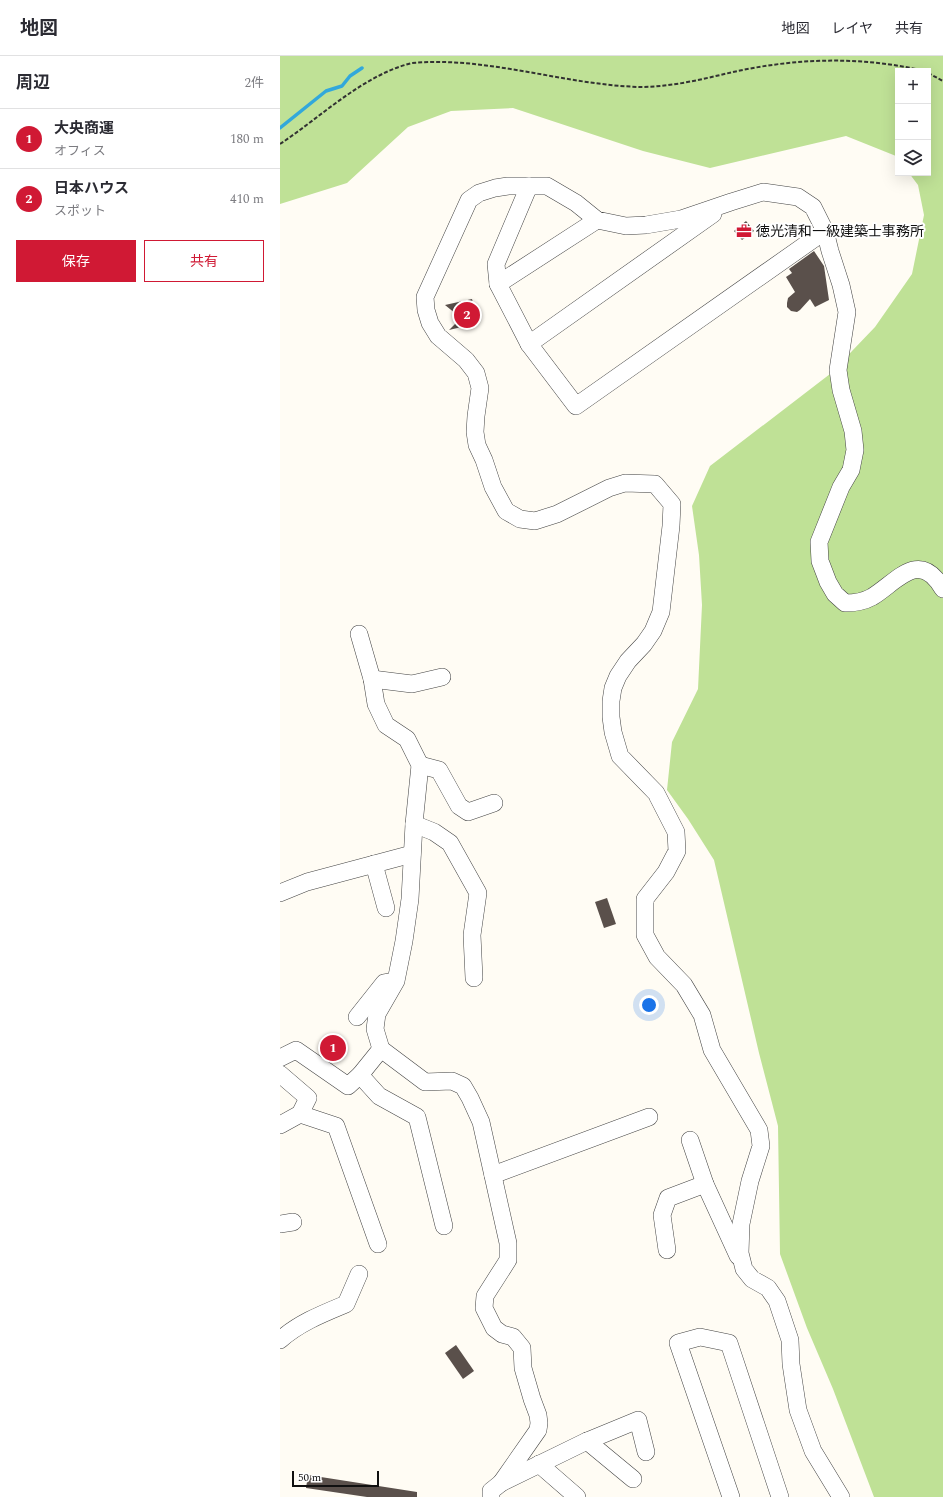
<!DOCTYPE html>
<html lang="ja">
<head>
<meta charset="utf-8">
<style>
	body { margin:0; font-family:Spectral,"Noto Sans JP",serif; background:#f7f7f7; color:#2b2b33 }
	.controls { position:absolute; right:12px; top:12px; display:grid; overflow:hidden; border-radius:0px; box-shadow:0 4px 16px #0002 }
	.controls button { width:36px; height:36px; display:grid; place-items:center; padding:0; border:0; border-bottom:1px solid #e1e1e2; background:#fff; color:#2b2b33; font:20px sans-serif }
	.scale { position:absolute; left:12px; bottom:10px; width:87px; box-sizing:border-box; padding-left:4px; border:2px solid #101010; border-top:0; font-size:11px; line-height:14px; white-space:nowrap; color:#101010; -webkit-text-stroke:3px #fff; paint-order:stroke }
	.you { position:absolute; left:369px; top:949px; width:14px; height:14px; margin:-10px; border:3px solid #fff; border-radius:50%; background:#1a73e8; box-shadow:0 0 0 6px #1a73e833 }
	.badge { display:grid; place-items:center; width:26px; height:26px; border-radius:50%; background:#d01934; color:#fff; font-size:13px; font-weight:700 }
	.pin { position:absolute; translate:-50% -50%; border:2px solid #fff; box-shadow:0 1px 4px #0006 }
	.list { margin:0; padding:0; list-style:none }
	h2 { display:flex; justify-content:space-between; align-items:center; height:52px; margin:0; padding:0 16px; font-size:17px }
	h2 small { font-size:13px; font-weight:400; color:#7c7c81 }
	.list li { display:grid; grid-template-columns:26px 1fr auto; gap:12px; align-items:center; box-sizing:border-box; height:60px; padding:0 16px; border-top:1px solid #e1e1e2 }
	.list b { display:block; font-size:15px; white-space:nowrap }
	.list p { margin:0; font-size:13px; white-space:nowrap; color:#7c7c81 }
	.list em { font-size:13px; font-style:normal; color:#7c7c81 }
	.actions { display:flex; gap:8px; padding:12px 16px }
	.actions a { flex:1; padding:9px 0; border:1px solid #d01934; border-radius:0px; text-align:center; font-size:14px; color:#d01934 }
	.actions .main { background:#d01934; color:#fff }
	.icon { flex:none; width:22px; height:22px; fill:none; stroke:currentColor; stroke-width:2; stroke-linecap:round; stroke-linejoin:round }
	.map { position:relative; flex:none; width:663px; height:1441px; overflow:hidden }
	header { display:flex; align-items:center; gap:24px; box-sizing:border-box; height:56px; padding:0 20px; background:#fff; border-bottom:1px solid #e1e1e2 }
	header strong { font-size:19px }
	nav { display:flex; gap:22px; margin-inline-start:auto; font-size:14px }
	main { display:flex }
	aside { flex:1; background:#fff }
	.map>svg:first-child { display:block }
</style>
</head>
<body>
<header>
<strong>地図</strong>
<nav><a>地図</a><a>レイヤ</a><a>共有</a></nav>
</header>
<main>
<aside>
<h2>周辺<small>2件</small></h2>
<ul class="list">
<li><span class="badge">1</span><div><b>大央商運</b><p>オフィス</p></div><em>180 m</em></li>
<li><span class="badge">2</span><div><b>日本ハウス</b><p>スポット</p></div><em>410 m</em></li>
</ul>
<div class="actions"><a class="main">保存</a><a>共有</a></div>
</aside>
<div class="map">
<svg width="663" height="1441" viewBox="0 0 663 1441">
	<rect width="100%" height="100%" fill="#fffcf4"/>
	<path fill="#bfe196" d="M0 0H663V1441H594L553 1333 527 1272 500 1198 498 1070 479 997 434 804 408 763 387 734 392 686 418 633 422 549 419 499 412 450 430 410 550 318 595 271 632 218 644 159 638 129 629 117H648V15H618V103L616 100 566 80 430 112 363 95 233 52 171 55 128 71 67 127 0 148Z"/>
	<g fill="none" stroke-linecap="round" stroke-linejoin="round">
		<path stroke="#32a8db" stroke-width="3.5" d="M0 72 46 35 62 30 70 20 82 12"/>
	</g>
	<g fill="#5a504b">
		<path d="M466 165 474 175 462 184 454 175Z"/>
		<path d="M534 195 544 210 549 244 535 251 530 243 520 254 517 256 511 255 507 251V247L508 242 515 236 506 221 512 217 509 213Z"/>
		<path d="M192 243 198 267 169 274 181 262 165 249Z"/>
		<path d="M327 842 336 868 324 872 315 846Z"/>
		<path d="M51 982 64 995 55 1003 42 990Z"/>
		<path d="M176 1289 194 1315 183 1323 165 1297Z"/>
		<path d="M28 1419 137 1436V1441H87L26 1432Z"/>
	</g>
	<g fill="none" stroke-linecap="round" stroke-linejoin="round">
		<g stroke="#434343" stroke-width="18">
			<g id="minor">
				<path d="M249 130 216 208 218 228 249 288 296 350 545 175"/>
				<path d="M218 228 317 164"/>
				<path d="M249 288 433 158"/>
				<path d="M79 578 92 623 96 648 106 669 127 683 140 709 134 768 130 843 124 885 116 925 97 958 95 973 101 993 145 1026 172 1025 183 1030 190 1042 201 1066 228 1187V1204L205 1240 204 1252 214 1272 222 1278 233 1281 242 1292 243 1312 252 1343 258 1359 259 1367 258 1374 221 1427"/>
				<path d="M92 623 132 628 162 621"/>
				<path d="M140 709 159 714 179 750 188 756 214 747"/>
				<path d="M134 768 154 776 170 787 198 837 192 879 194 922"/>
				<path d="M94 808 106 852"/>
				<path d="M0 837 27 826 132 798"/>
				<path d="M77 961 104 927 110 926"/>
				<path d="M0 1002 16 994 68 1030 80 1019 101 993"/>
				<path d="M0 1018 28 1042 20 1058 0 1069"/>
				<path d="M80 1019 99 1040 137 1061 164 1170"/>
				<path d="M20 1058 56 1070 98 1188"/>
				<path d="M410 1084 425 1128 458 1200"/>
				<path d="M213 1119 369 1061"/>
				<path d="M0 1168 13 1166"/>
				<path d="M387 1194 382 1159 388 1142 425 1128"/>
				<path d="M0 1284C19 1267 42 1258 66 1248L79 1218"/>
				<path d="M307 1385 353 1423"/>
				<path d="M259 1408 297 1441"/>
				<path d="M211 1441V1435L221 1427 307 1385 358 1364 366 1396"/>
				<path d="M451 1441 398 1287 420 1281 449 1287 500 1441"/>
				<path d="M561 1441 533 1395 518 1354 511 1308 510 1284 497 1245 488 1232 472 1223 464 1213 460 1197 461 1168 470 1125 481 1090 479 1074 432 994 422 959 404 929 377 901 365 879V843L386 816 397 795 396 776 376 737 340 700 333 676 331 661V645L333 632 338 620 348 605 364 588 373 575 381 556 391 470 392 448 375 428 345 427 329 432 277 458 255 465 240 463 226 455 213 431 204 404 197 389 195 376 196 360 200 332 196 317 186 304 158 280 150 267 146 254 145 241 189 144 199 137 215 132 228 130H267L296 147 317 164 346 170 366 169 401 163 451 146 483 136 518 141 533 151 545 175 550 195 561 229 567 256 558 314 561 334 573 375 575 394 571 414 561 431 539 486 540 505 548 526 555 538 565 547C575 547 583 546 592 541 617 526 639 492 663 533"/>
			</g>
		</g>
		<g stroke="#323232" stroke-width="2" stroke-dasharray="4 2" stroke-linecap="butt">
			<path d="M648 17 663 25"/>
			<path d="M0 88C41 61 83 19 132 7 208 0 284 29 360 31 392 31 423 23 453 16 516 2 582 0 644 15"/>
		</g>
		<use href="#minor" stroke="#fff" stroke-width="17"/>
	</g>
	<defs>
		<g id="office-bare" transform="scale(1.2)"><path d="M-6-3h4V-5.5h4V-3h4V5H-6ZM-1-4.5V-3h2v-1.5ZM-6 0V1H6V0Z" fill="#d01934" stroke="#fff" stroke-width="2.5" paint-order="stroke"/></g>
	</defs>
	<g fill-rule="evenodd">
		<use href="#office-bare" x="464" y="175"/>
	</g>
	<g text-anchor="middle" stroke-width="4" stroke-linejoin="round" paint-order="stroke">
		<g font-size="14" fill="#101010" stroke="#fff" text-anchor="start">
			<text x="476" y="180">徳光清和一級建築士事務所</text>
		</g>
	</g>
</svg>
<div class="controls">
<button>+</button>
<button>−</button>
<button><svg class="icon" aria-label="layers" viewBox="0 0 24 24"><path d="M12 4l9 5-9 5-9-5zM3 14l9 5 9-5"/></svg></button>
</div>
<div class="scale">50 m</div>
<div class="you"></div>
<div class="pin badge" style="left:53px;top:992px">1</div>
<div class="pin badge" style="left:187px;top:259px">2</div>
</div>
</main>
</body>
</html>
